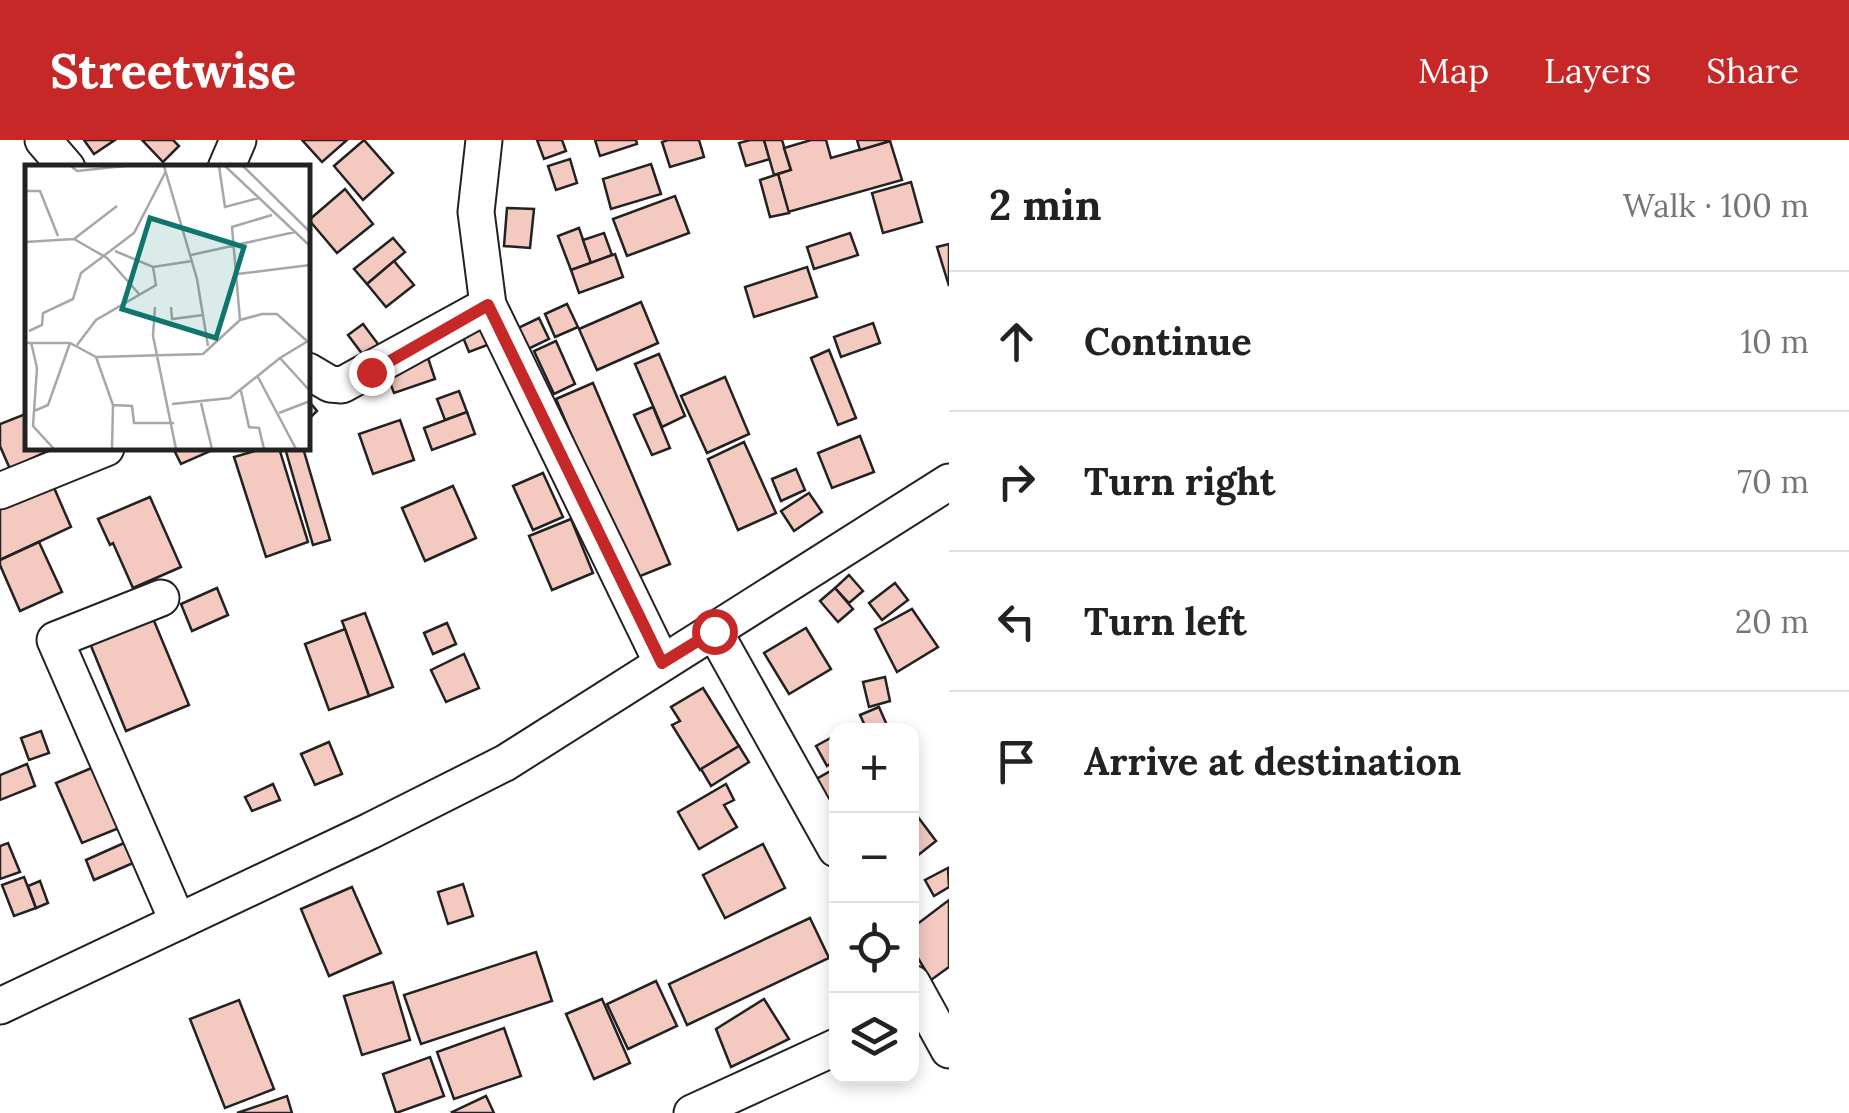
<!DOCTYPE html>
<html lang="en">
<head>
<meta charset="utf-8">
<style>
	body { margin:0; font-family:Lora,serif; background:#f2f2f2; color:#222 }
	.controls { position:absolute; right:30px; bottom:30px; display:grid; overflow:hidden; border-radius:20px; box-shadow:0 5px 15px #0003 }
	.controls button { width:90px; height:90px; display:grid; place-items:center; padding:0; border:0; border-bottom:2px solid #e0e0e0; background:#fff; color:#222; font:50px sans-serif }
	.stop { position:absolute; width:30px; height:30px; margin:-22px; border:8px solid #c62828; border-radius:50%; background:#fff }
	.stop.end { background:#c62828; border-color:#fff; box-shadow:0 2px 10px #0008 }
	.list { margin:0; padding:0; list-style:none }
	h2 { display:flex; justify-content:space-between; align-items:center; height:130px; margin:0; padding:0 40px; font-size:42px }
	h2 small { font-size:32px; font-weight:400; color:#767676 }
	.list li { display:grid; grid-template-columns:65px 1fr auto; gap:30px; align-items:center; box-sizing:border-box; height:140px; padding:0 40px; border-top:2px solid #e0e0e0 }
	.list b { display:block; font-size:38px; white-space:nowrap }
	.list em { font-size:32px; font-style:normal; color:#767676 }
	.icon { flex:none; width:55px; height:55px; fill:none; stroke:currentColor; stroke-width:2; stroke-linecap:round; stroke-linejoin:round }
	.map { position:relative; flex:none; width:949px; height:973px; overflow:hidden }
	header { display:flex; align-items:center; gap:60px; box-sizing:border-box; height:140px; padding:0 50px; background:#c62828; color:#fff }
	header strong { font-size:48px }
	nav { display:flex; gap:55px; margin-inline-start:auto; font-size:35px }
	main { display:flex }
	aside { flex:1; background:#fff }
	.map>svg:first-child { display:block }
</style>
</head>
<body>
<header>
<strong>Streetwise</strong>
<nav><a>Map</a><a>Layers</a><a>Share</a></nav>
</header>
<main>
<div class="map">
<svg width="949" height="973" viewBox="0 0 949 973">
	<rect width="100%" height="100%" fill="#fff"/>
	<g fill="#f3c9c0" stroke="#222" stroke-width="2.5">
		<path d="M84 0H115L94 14Z"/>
		<path d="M142 0H173L179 6 163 22Z"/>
		<path d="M302 0H347L322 22Z"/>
		<path d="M364 0 393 33 363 60 334 26Z"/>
		<path d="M537 0H562L566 11 544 19Z"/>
		<path d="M595 0H636L637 4 600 16Z"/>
		<path d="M668 0H699L704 17 670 27 662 2Z"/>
		<path d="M750 0H764L770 19 746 26 739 3Z"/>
		<path d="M764 0H782L791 30 774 35Z"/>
		<path d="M811 0H826L831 18 890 1 902 40 788 72 778 34 791 30 784 8Z"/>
		<path d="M857 0H890V1L860 10Z"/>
		<path d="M570 19 577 43 556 50 548 26Z"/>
		<path d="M651 24 661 54 611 69 603 39Z"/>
		<path d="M778 34 789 73 770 77 760 40Z"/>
		<path d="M911 42 922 82 883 93 872 53Z"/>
		<path d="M345 49 373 84 337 113 309 80Z"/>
		<path d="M675 56 689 93 627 116 613 79Z"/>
		<path d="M507 68 534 69 530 108 504 106Z"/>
		<path d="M579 88 591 123 571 130 558 96Z"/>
		<path d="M604 93 612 115 591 123 583 100Z"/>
		<path d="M850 93 858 115 814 129 807 107Z"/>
		<path d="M393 98 405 112 367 144 354 129Z"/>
		<path d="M949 104V146L937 107Z"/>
		<path d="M615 114 623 137 579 153 571 130Z"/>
		<path d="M394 121 414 145 386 167 367 144Z"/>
		<path d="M807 127 817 157 754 177 745 147Z"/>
		<path d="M641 162 658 203 597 230 579 189Z"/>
		<path d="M567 164 578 187 555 197 545 174Z"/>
		<path d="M539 178 549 199 528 209 518 188Z"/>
		<path d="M873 183 880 203 841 217 834 197Z"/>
		<path d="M363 184 387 216 372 227 348 195Z"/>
		<path d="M483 187 490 204 469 212 462 195Z"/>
		<path d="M556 201 575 244 554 254 534 211Z"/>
		<path d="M829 210 856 278 838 285 811 218Z"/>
		<path d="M426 212 435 239 394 253 384 227Z"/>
		<path d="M659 214 685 276 662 287 635 224Z"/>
		<path d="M725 237 749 294 707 313 681 256Z"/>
		<path d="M593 243 670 424 633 439 556 259Z"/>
		<path d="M459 251 467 272 445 280 437 259Z"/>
		<path d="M308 260 317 271 308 280Z"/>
		<path d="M653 267 670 308 652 315 634 275Z"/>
		<path d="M467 272 475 294 432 310 424 288Z"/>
		<path d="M28 273V308H44L46 312 10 329 0 306V284Z"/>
		<path d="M400 280 414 320 373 334 359 294Z"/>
		<path d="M860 296 874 332 832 348 818 313Z"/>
		<path d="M744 302 776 373 738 390 708 319Z"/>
		<path d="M173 308H212L213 310 181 324Z"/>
		<path d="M265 308H279L308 402 266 417 234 317Z"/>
		<path d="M285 308H303L330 400 313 405Z"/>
		<path d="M796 329 805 350 781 361 772 339Z"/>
		<path d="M543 333 563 377 533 390 513 346Z"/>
		<path d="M52 343 71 387 0 420V367Z"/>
		<path d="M453 346 476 398 425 421 402 368Z"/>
		<path d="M809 353 822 372 794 391 781 371Z"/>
		<path d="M150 357 181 427 133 448 113 403 110 405 98 379Z"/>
		<path d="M571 379 593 433 552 450 529 396Z"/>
		<path d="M39 402 62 452 20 471 0 425V420Z"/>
		<path d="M849 435 863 451 849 463 835 448Z"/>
		<path d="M895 443 908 460 882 480 869 463Z"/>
		<path d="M217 448 228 475 192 491 181 464Z"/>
		<path d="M835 448 853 469 838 482 820 461Z"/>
		<path d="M912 469 938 507 897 532 875 489Z"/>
		<path d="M365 473 393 547 369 556 342 481Z"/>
		<path d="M152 476 189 565 126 591 89 501Z"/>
		<path d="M447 483 456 504 433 514 424 493Z"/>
		<path d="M806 488 831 529 789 554 764 513Z"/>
		<path d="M345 489 369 556 329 570 305 504Z"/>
		<path d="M464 514 479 548 446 562 431 530Z"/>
		<path d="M885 537 890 561 869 567 863 542Z"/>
		<path d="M703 548 739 606 700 630 672 585 680 581 671 567Z"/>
		<path d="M879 567 889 590H867L860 575Z"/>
		<path d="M41 591 49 613 29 620 21 598Z"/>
		<path d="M836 595V620L827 626 816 606Z"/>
		<path d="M329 602 342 634 315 645 301 614Z"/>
		<path d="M739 606 749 622 711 646 701 629Z"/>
		<path d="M27 624 35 646 0 660V635Z"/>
		<path d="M94 627 119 688 82 703 56 643Z"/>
		<path d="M836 628V684L811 642Z"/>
		<path d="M273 644 280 660 252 671 245 657Z"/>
		<path d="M726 644 734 660 724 665 737 687 699 709 678 672Z"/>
		<path d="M912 669 936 701 912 720Z"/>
		<path d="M8 703 20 732 0 739V706Z"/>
		<path d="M124 703 133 723 94 740 86 720Z"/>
		<path d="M763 704 785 748 725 778 703 735Z"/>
		<path d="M948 728 949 747 934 756 925 740Z"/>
		<path d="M24 737 36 768 14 776 2 745Z"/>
		<path d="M40 741 48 763 36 768 28 746Z"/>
		<path d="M463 744 473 776 448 784 438 752Z"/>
		<path d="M352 747 381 813 329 836 301 769Z"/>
		<path d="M949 760V827L931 840 912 808V788Z"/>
		<path d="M810 778 829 818 687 885 669 844Z"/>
		<path d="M536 812 552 861 421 904 404 855Z"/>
		<path d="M656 841 677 886 628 909 607 864Z"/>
		<path d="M393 842 410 900 362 915 344 856Z"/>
		<path d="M602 859 630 923 594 939 566 874Z"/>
		<path d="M764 859 789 899 731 927 716 889Z"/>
		<path d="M239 860 274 949 225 968 190 879Z"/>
		<path d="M504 888 521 936 454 959 437 912Z"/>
		<path d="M430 917 444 956 396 973 383 934Z"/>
		<path d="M287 956 292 973H237Z"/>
		<path d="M486 956 494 973H453L452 972Z"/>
	</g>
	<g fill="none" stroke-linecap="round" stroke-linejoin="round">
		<g stroke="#222" stroke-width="39">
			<g id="street">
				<path d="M43 0 67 28"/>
				<path d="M484 0 476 72 488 165 662 523"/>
				<path d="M226 28 238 0"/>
				<path d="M308 231 330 244 342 245 488 165"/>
				<path d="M0 351 106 308"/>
				<path d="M161 458 55 500 178 782"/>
				<path d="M714 491 836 709"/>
				<path d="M912 843 949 910"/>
				<path d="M0 866 370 691 505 623 949 342"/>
				<path d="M692 973 836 907"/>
			</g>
		</g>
		<use href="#street" stroke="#fff" stroke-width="35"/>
	</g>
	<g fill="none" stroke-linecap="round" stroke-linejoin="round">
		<path stroke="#c62828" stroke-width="12" d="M371 232 488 165 662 523 714 491"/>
	</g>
	<g transform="translate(25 25)">
		<rect width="285" height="285" fill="#fff"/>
		<path fill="none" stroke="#a7a7a7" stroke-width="2.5" d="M46 1 52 6 100 1M139 1 172 114 183 181M194 1 200 42 234 33M200 1 285 81M218 1 285 67M0 26H15L33 71M49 74 92 41M0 77 49 74 82 93 115 130M90 86 128 102 167 96M166 90 270 67M212 109 285 100M130 142 128 171 151 284M146 142 147 154 178 150M215 155 207 62 247 50M4 166 17 160 18 148 48 134 56 108 109 68 141 6M283 176 255 193 285 226M6 177 12 203 8 261 29 284M0 178H45L71 192 88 240 87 284M52 180 71 155 131 120 128 102M71 192 178 189 215 155 237 149H252L282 176M233 212 271 284M216 226 224 262 234 263 239 284M176 238 187 284M147 239 205 233 255 193M88 240 107 241 109 258H149M9 246 23 240 45 178M254 248 285 236"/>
		<path fill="#0f766e" fill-opacity="0.15" stroke="#0f766e" stroke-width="5" d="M125 53 219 82 191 173 97 144Z"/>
		<rect width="285" height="285" fill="none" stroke="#222" stroke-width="5"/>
	</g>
</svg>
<div class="controls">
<button>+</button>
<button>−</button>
<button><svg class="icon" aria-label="locate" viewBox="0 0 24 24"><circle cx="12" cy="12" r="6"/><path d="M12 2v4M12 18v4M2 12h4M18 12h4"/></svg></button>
<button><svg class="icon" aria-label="layers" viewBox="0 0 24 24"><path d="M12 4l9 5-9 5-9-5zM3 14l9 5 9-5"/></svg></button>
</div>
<div class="stop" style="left:714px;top:491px"></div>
<div class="stop end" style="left:371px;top:232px"></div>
</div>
<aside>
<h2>2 min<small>Walk · 100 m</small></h2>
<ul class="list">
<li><svg class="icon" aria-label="ahead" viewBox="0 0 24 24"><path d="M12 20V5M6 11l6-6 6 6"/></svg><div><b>Continue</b></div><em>10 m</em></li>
<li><svg class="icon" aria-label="right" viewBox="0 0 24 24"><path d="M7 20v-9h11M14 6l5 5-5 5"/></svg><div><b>Turn right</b></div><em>70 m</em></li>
<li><svg class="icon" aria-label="left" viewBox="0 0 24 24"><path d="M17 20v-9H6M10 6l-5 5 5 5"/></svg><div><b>Turn left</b></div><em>20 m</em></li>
<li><svg class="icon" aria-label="arrive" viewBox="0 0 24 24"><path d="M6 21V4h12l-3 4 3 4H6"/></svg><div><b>Arrive at destination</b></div></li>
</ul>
</aside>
</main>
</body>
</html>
